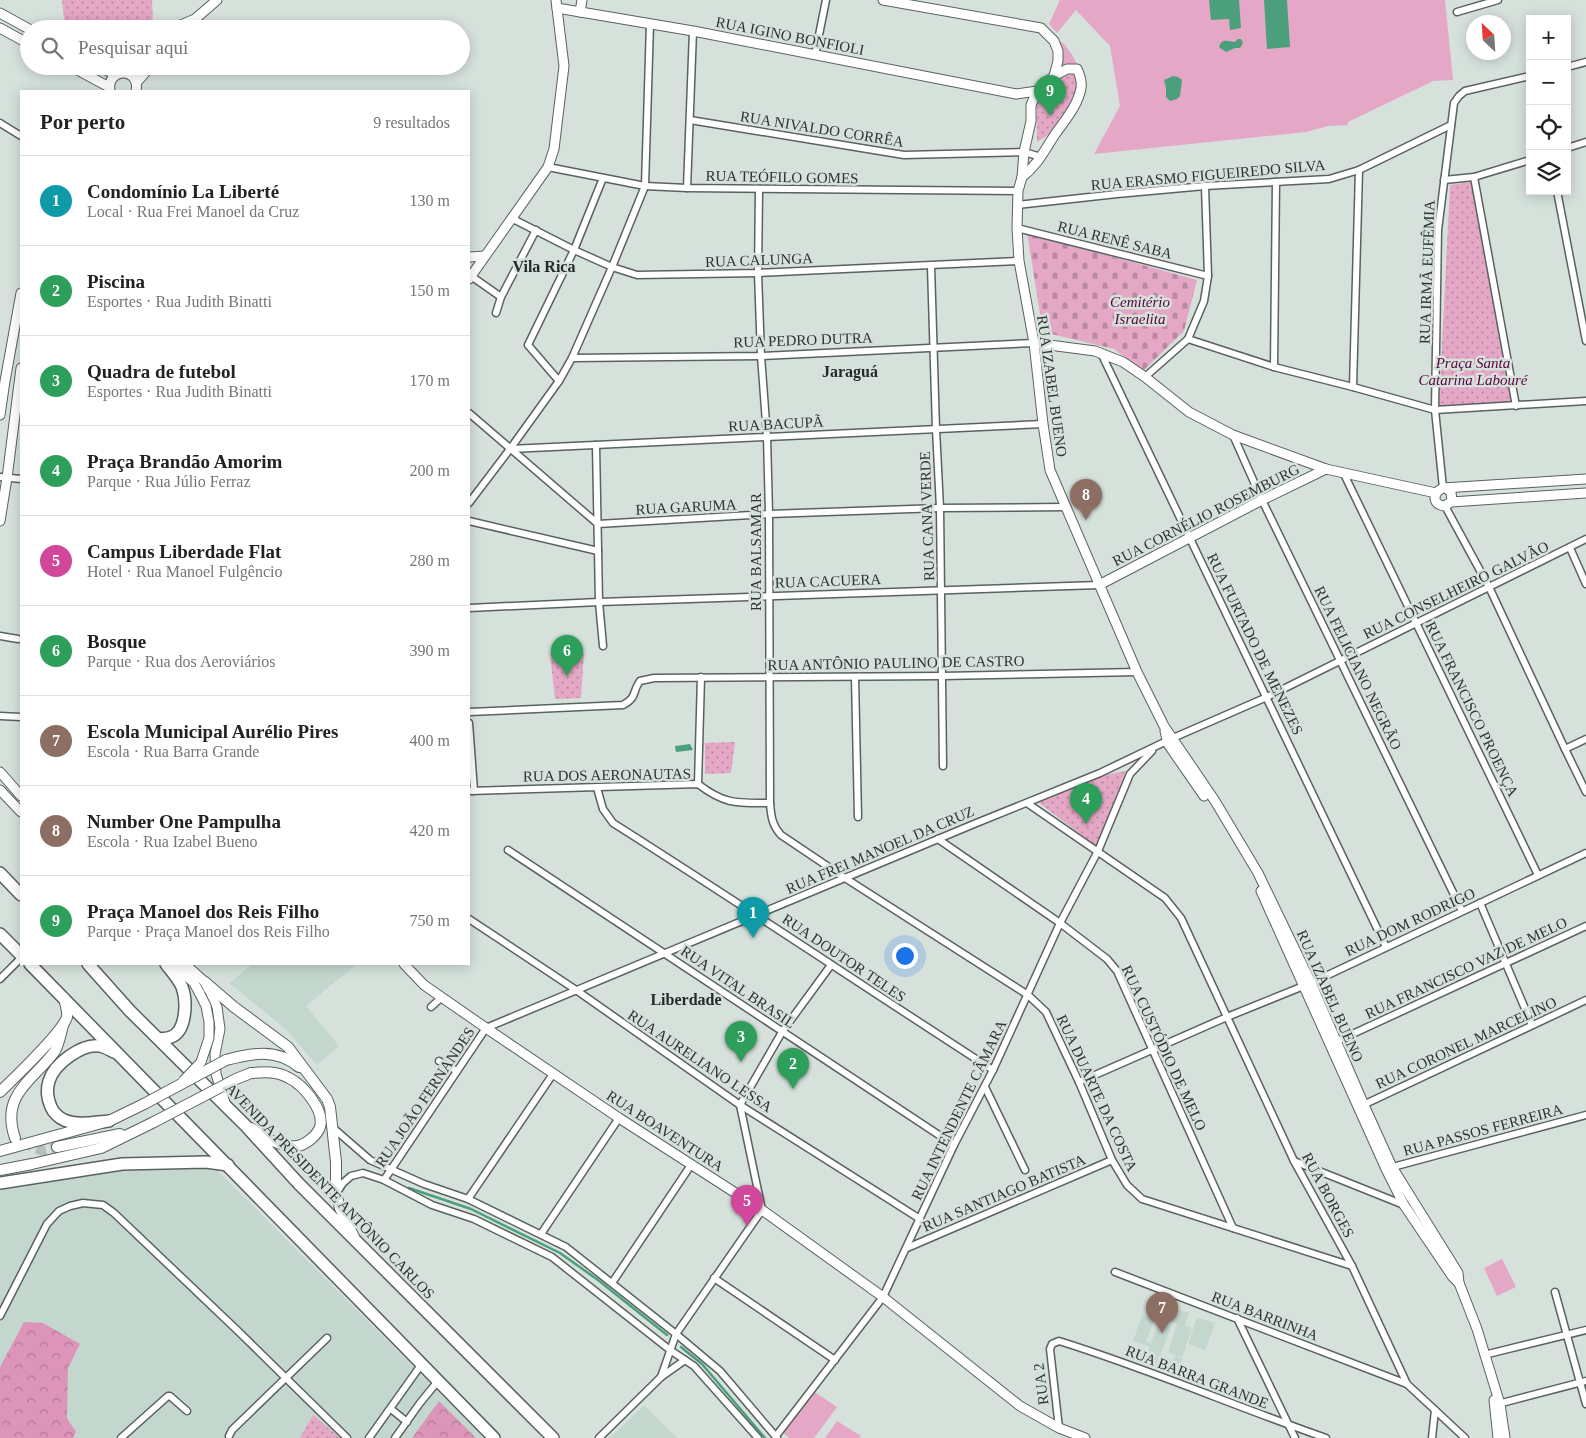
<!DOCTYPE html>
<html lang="pt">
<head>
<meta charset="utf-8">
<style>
	body { margin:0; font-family:Georgia,serif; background:#f6f6f6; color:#222 }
	.controls { position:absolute; right:15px; top:15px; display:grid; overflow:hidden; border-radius:0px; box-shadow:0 2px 12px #0003 }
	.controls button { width:45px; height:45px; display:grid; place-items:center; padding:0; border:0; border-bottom:1px solid #e0e0e0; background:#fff; color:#222; font:25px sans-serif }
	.compass { position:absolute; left:1466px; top:15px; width:45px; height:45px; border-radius:50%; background:#fff; box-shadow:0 2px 12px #0003; rotate:335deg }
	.you { position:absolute; left:904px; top:955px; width:18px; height:18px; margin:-12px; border:4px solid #fff; border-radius:50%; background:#1a73e8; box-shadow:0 0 0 8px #1a73e833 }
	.badge { display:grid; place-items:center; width:32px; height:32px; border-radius:50%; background:#0b8043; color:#fff; font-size:16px; font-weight:700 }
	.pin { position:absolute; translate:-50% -41px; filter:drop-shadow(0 1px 2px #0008) }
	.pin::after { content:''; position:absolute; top:26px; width:18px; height:15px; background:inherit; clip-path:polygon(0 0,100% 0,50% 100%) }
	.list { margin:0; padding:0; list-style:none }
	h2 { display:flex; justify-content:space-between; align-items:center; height:65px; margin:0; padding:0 20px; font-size:21px }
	h2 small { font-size:16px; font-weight:400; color:#767676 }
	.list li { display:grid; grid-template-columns:32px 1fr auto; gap:15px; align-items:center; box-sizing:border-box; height:90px; padding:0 20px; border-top:1px solid #e0e0e0 }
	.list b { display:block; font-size:19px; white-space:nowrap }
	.list p { margin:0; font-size:16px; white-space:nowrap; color:#767676 }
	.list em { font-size:16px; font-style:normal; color:#767676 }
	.icon { flex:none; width:28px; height:28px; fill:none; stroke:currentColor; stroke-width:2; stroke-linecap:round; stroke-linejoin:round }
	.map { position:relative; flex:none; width:1586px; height:1438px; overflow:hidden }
	.search { position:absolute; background:#fff; box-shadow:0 2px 12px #0003; left:20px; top:20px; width:450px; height:55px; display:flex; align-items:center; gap:12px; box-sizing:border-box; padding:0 18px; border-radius:28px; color:#767676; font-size:19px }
	.panel { position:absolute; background:#fff; box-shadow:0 2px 12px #0003; left:20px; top:90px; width:450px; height:875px; border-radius:0px }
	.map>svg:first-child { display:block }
</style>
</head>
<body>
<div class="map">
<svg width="1586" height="1438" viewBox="0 0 1586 1438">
	<defs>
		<pattern id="grass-tufts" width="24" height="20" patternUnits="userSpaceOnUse" patternTransform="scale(1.25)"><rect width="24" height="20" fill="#e4a7c5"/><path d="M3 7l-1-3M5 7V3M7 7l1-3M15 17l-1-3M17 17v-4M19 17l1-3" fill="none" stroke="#b989a1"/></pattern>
		<pattern id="forest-crowns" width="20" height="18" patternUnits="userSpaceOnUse" patternTransform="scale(1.25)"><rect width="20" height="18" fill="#dc94b8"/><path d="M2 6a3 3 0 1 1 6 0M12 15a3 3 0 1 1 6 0" fill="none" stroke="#b37a96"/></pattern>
		<pattern id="cemetery-stones" width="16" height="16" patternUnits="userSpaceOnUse" patternTransform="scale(1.25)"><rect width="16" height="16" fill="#e4a7c5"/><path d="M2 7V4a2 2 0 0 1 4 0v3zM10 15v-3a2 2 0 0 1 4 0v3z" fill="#b989a1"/></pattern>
		<pattern id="park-dots" width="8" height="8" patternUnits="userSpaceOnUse" patternTransform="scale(1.25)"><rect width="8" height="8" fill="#e4a7c5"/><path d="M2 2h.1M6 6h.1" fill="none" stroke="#b989a1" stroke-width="1.8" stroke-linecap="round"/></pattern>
	</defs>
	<rect width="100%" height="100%" fill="#d6e1dc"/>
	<g fill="#c4d7ce">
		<path d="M253 964H357L306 1006 339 1046 317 1065 287 1030 229 983Z"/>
		<path d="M182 1165H212L484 1438H0V1190L104 1172Z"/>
		<path d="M1164 1304 1189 1313 1185 1325 1192 1328 1182 1358 1168 1352 1177 1324 1167 1320V1323L1172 1325 1160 1355 1173 1361 1175 1356 1182 1359 1176 1375 1131 1357 1134 1346 1148 1351 1150 1347 1133 1341 1142 1315 1154 1320 1146 1341 1151 1343 1159 1322H1161L1162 1317 1160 1315Z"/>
		<path d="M1197 1317 1215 1323 1205 1350 1188 1344Z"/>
		<path d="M644 1405 677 1438H610Z"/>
	</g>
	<path fill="url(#grass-tufts)" d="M1049 34C1063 41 1070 49 1077 64L1066 66 1056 74 1060 61Z"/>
	<g fill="url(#forest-crowns)">
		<path d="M24 1322 43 1323 80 1344 68 1368 67 1418 76 1432 73 1438H0V1367Z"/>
		<path d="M439 1401 476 1438H412Z"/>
	</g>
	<path fill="url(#cemetery-stones)" d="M1027 233 1197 280 1184 331 1143 371 1114 349 1043 332Z"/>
	<g fill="url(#park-dots)">
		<path d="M62 0H152L153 25 150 29H65Z"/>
		<path d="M1076 68 1079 86 1074 101 1054 131 1037 142V102L1056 79Z"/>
		<path d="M1472 182 1512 402 1439 406 1450 185Z"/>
		<path d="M550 653H584L581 698 555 699Z"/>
		<path d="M735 742 731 773 705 774V743Z"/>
		<path d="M1126 771 1096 846 1038 802C1066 790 1095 775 1126 771Z"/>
		<path d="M313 1415 340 1438H300Z"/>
	</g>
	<g fill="#e4a7c5">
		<path d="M1060 0H1445L1453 80 1433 81 1348 122V125L1328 126 1306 132 1094 154 1120 106 1110 46 1076 10 1057 33 1049 24Z"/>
		<path d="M1502 1259 1516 1287 1497 1296 1484 1268Z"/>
		<path d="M813 1391 837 1407 814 1438H790L783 1433Z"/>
		<path d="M837 1421 861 1436 859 1438H825Z"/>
	</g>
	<g fill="#4b9f7d">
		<path d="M1209 0H1239L1241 28 1230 30 1229 19 1211 20Z"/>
		<path d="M1264 0H1287L1290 47 1267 49Z"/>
		<path d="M1238 39H1241L1243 43 1240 48H1235L1226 52 1219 47C1222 38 1227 41 1235 42Z"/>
		<path d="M1173 76 1178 77 1182 80 1180 96 1177 99 1170 101 1166 97V88L1164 80Z"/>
		<path d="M690 744 693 750 676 752 675 746Z"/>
	</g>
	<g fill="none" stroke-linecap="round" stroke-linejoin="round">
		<g stroke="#4b9f7d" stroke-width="2.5">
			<path d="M409 1188 471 1209 560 1253 598 1280 667 1335"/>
			<path d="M681 1347 702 1364 765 1438"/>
		</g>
		<path stroke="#b5beba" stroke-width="10" stroke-dasharray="10 5" stroke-linecap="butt" d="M23 1142 43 1151 57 1147"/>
		<g stroke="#59635e" stroke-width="9">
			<g id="street">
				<path d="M1457 12 1498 0"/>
				<path d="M815 55 826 0"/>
				<path d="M1567 67 1586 62"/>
				<path d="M690 120 904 155 1024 152 1041 157"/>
				<path d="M0 123 21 136"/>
				<path d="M1567 148 1586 142"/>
				<path d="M548 167 645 186 687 188 1018 191"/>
				<path d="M1474 177 1516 406"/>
				<path d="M1444 180 1474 177 1530 160"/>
				<path d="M687 188 693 31"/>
				<path d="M759 190 758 273 761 356 767 436 769 514 770 803C771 816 772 825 781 835L845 878 1028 995 1046 1012 1079 1082 1112 1160 1127 1185 1142 1199 1352 1266"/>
				<path d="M1557 191 1586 341"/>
				<path d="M1017 205 1117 194 1205 186 1329 179 1359 170 1451 125"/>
				<path d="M511 218 574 250 612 267 637 275 758 273 1019 261"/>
				<path d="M1017 228 1208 276"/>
				<path d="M931 266 936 429 940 508 943 766"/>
				<path d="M471 276 501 297"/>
				<path d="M496 313 501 297 536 230"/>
				<path d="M1188 339 1274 367 1353 387 1435 410 1586 401"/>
				<path d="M1101 353 1386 947"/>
				<path d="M572 358 761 356 1034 343"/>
				<path d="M1274 367 1276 182"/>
				<path d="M1145 377 1188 339 1204 301 1208 276 1205 186"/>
				<path d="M559 381 528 345 574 250 603 178"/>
				<path d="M1353 387 1359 170"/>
				<path d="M469 413 598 524 769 514 940 508 1066 507"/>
				<path d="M1233 435 1262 500 1462 911"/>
				<path d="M596 445 599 602 603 646"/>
				<path d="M510 449 1043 424"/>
				<path d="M1344 474 1538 875"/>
				<path d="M0 477 21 479"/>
				<path d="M1443 488 1435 410 1438 230 1454 103 1459 96 1465 91 1530 76"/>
				<path d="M469 503 510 449 559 381 572 358 612 267 645 186 650 24"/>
				<path d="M1445 506 1489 587 1565 749 1586 792"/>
				<path d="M469 521 598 551"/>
				<path d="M1570 548 1586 584"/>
				<path d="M469 608 599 602 1099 585"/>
				<path d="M0 636 18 639"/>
				<path d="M855 677 858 817"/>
				<path d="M469 712 623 705C638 697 632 691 640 681L654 678 942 676 1137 672"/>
				<path d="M0 716 21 717"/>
				<path d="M469 723 474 791"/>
				<path d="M1565 749 1586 739"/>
				<path d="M698 784 701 677"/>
				<path d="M597 788 603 809 613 823C741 904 866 988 993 1070"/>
				<path d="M469 791 698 784C725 805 738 803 770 803"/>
				<path d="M1027 803 1165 898 1181 918 1294 1161 1352 1266 1407 1384 1465 1438"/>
				<path d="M938 839 1060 923 1107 959 1117 971 1233 1228"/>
				<path d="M508 850 954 1145"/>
				<path d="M1480 903 1532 1025"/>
				<path d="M469 919 576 990 740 1105 920 1219"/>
				<path d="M0 979 21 958"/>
				<path d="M431 1007 442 997"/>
				<path d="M1333 1043 1586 926"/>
				<path d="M439 1061 457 1071"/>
				<path d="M1079 1082 1227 1017 1311 983 1586 853"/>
				<path d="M985 1087 1025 1170"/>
				<path d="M1361 1106 1586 1000"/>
				<path d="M332 1127 370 1160 424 1184 468 1199 566 1247 676 1334 720 1371 777 1438"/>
				<path d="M1294 1161 1404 1205"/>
				<path d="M1389 1168 1586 1115"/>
				<path d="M384 1180 486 1028 974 824 1100 773 1173 738 1267 697 1586 539"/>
				<path d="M336 1194 343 1183 351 1176 363 1173 384 1180 432 1205 474 1219 552 1257 670 1350 694 1366 758 1438"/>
				<path d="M468 1199 553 1074"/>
				<path d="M541 1234 619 1118"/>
				<path d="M907 1248 1112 1160"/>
				<path d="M1115 1272 1407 1384"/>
				<path d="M714 1278 835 1360"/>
				<path d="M612 1283 691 1165"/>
				<path d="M1555 1292 1586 1404"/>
				<path d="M0 1316 47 1224 59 1211 70 1206 83 1203 103 1205 114 1213 238 1331 347 1438"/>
				<path d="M1237 1318 1295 1438"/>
				<path d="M1484 1355 1586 1330"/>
				<path d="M661 1377 676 1334 762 1210 740 1105 782 1032 831 965"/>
				<path d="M1498 1404 1586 1381"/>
				<path d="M391 1409 407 1422"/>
				<path d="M1059 1428 1050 1349 1052 1344 1059 1341C1149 1369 1237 1407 1326 1438"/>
				<path d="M229 1436 232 1430 327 1338"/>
				<path d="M776 1436 883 1297 954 1145 993 1070 1060 923 1098 851 1130 774 1152 751"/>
				<path d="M121 1438 168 1396H170L187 1411"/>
				<path d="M369 1438 421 1365"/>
				<path d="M395 1438 420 1403 438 1381"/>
				<path d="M599 1438 661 1377 685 1360"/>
				<path d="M1432 1438 1435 1410"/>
			</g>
		</g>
		<g stroke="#59635e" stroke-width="11">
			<g id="secondary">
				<path d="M883 0 1041 28 1054 41 1058 51V61L1054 76 1037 91 1031 105V121L1024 152 1022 177 1018 191 1017 228 1019 261 1034 343 1043 424 1050 470 1137 672 1164 726 1215 801 1258 873 1311 983 1364 1105 1392 1167 1458 1273 1459 1283 1477 1329 1500 1404 1505 1438"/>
				<path d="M557 8 693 31 1016 94 1037 91"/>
				<path d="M580 12 582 0"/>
				<path d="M0 13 29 29"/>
				<path d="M0 28 29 44"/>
				<path d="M171 29 195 19 217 0"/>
				<path d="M70 66 109 87"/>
				<path d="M98 66 116 75"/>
				<path d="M137 82 151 66"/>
				<path d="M110 91C106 67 141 67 136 91"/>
				<path d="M1022 177C1038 165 1045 149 1056 133 1066 119 1078 105 1081 88 1082 81 1080 75 1077 69H1067L1054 76"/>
				<path d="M469 257 485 256"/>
				<path d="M469 279 548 167 554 149 564 66 556 0"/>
				<path d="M1034 343 1095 351 1123 362 1145 377 1189 412 1233 435 1326 469 1436 493"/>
				<path d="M0 415 5 381 21 293"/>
				<path d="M1447 489 1451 492 1452 501 1445 506C1432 505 1432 493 1443 488L1586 479"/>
				<path d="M1451 502 1586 493"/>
				<path d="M0 521 7 478 21 368"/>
				<path d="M1099 585 1262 500 1326 469"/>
				<path d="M1165 731 1168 744 1204 796"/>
				<path d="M0 772 21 796"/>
				<path d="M0 790 21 812"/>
				<path d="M1261 891 1386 1169 1404 1205 1452 1276 1459 1283"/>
				<path d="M173 964 194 983 200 994"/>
				<path d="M185 964 205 982 217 1007 220 1029 215 1054 216 1074 226 1106"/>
				<path d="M404 964 424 985 486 1028 619 1118 762 1210 883 1297 1020 1406 1059 1428 1085 1438"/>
				<path d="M1494 1400 1498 1438"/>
			</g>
		</g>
		<g stroke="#59635e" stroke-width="12">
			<g id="primary">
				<path d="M205 982 234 1007 288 1047 327 1099 330 1107 336 1162V1194L340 1208 354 1237"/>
				<path d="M226 1060C253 1053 276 1048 299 1067"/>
				<path d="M0 1092C14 1078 62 1033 67 1017 68 1011 65 1003 64 998"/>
				<path d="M251 1128C259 1133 268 1141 278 1143 283 1145 292 1147 297 1146 305 1145 317 1136 320 1127 325 1110 303 1085 289 1078 277 1071 264 1072 251 1073"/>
				<path d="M15 1138C0 1094 33 1081 55 1051 59 1044 61 1033 63 1025"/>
				<path d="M57 1147 120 1134"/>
				<path d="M0 1151 109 1121 144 1104"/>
				<path d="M0 1170 32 1164 101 1148 154 1122"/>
			</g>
		</g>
		<g stroke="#59635e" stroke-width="14">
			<g id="highway">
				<path d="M0 873 21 895"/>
				<path d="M0 934 21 955"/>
				<path d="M30 964 494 1438"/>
				<path d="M88 964 130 1011 245 1125 299 1184 553 1438"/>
				<path d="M159 1039C162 1038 167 1039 171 1037 187 1031 187 1000 182 987 178 978 171 971 166 964"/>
				<path d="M109 1121C94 1122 78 1126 64 1120 59 1118 53 1112 51 1107 47 1098 46 1090 49 1081 54 1064 82 1043 100 1046 105 1047 110 1050 114 1052"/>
				<path d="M0 1183 122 1164 206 1162 228 1165"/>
			</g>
		</g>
		<use href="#street" stroke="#fff" stroke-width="6"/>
		<use href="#secondary" stroke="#fff" stroke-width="9"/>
		<use href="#primary" stroke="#fff" stroke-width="10"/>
		<use href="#highway" stroke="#fff" stroke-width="11"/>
		<g stroke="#59635e" stroke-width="11" stroke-linecap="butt">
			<path id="secondary-bridge" d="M183 1081 201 1062 209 1038V1022L206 1006 200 994"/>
		</g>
		<g stroke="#59635e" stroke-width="12" stroke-linecap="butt">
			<g id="primary-bridge">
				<path d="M144 1104 226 1060"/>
				<path d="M154 1122 236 1079 251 1073"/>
			</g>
		</g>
		<use href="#secondary-bridge" stroke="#fff" stroke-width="9"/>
		<use href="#primary-bridge" stroke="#fff" stroke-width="10"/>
	</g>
	<g text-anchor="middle" stroke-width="5" stroke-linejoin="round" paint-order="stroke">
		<g font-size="15" fill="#2f3431" stroke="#d6e1dc">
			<text transform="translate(790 36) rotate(11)" y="5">RUA IGINO BONFIOLI</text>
			<text transform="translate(822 129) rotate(9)" y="5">RUA NIVALDO CORRÊA</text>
			<text transform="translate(1208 175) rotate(-5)" y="5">RUA ERASMO FIGUEIREDO SILVA</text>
			<text transform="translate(782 177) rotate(1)" y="5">RUA TEÓFILO GOMES</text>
			<text transform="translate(1115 240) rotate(14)" y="5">RUA RENÊ SABA</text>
			<text transform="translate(759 260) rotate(-2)" y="5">RUA CALUNGA</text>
			<text transform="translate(1427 272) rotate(-88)" y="5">RUA IRMÃ EUFÊMIA</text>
			<text transform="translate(803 340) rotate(-2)" y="5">RUA PEDRO DUTRA</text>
			<text transform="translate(1052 386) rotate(82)" y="5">RUA IZABEL BUENO</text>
			<text transform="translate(776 424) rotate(-3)" y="5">RUA BACUPÃ</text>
			<text transform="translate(686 507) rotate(-3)" y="5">RUA GARUMA</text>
			<text transform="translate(1206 515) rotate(-27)" y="5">RUA CORNÉLIO ROSEMBURG</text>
			<text transform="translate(927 516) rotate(-92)" y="5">RUA CANA VERDE</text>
			<text transform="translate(756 552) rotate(-90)" y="5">RUA BALSAMAR</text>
			<text transform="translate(828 581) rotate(-2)" y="5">RUA CACUERA</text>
			<text transform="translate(1456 590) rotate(-26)" y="5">RUA CONSELHEIRO GALVÃO</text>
			<text transform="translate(1255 644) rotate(64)" y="5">RUA FURTADO DE MENEZES</text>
			<text transform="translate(896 663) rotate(-1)" y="5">RUA ANTÔNIO PAULINO DE CASTRO</text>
			<text transform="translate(1358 668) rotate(64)" y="5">RUA FELICIANO NEGRÃO</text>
			<text transform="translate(1472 709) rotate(64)" y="5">RUA FRANCISCO PROENÇA</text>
			<text transform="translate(607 775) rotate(-1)" y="5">RUA DOS AERONAUTAS</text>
			<text transform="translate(880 850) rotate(-23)" y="5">RUA FREI MANOEL DA CRUZ</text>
			<text transform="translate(1410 922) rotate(-25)" y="5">RUA DOM RODRIGO</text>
			<text transform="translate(844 958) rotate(34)" y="5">RUA DOUTOR TELES</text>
			<text transform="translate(1466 968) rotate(-25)" y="5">RUA FRANCISCO VAZ DE MELO</text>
			<text transform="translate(738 987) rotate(34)" y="5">RUA VITAL BRASIL</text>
			<text transform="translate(1330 996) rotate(66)" y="5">RUA IZABEL BUENO</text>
			<text transform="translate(1466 1043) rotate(-25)" y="5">RUA CORONEL MARCELINO</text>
			<text transform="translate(1164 1048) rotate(65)" y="5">RUA CUSTÓDIO DE MELO</text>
			<text transform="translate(700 1061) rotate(34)" y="5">RUA AURELIANO LESSA</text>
			<text transform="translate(1097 1093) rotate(65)" y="5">RUA DUARTE DA COSTA</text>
			<text transform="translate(425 1097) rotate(-56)" y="5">RUA JOÃO FERNANDES</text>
			<text transform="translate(959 1110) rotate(-64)" y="5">RUA INTENDENTE CÂMARA</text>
			<text transform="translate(1483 1130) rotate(-15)" y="5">RUA PASSOS FERREIRA</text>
			<text transform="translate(665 1131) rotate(33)" y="5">RUA BOAVENTURA</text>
			<text transform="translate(330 1191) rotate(46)" y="5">AVENIDA PRESIDENTE ANTÔNIO CARLOS</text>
			<text transform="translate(1004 1193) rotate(-23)" y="5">RUA SANTIAGO BATISTA</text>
			<text transform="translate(1328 1195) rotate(62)" y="5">RUA BORGES</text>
			<text transform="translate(1265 1316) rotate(21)" y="5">RUA BARRINHA</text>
			<text transform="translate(1197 1377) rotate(21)" y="5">RUA BARRA GRANDE</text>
			<text transform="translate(1041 1384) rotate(-97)" y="5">RUA 2</text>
		</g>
		<g font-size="15" font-style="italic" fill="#5a033c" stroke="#d6e1dc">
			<text x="1140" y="307">Cemitério<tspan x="1140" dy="17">Israelita</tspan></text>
			<text x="1473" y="368">Praça Santa<tspan x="1473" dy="17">Catarina Labouré</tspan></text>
		</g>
		<g font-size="16" font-weight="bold" fill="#232b27" stroke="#d6e1dc">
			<text x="544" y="272">Vila Rica</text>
			<text x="850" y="377">Jaraguá</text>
			<text x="686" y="1005">Liberdade</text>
		</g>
	</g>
</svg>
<div class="controls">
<button>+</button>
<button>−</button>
<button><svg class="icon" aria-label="locate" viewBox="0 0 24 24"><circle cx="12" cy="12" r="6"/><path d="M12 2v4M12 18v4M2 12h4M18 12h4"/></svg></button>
<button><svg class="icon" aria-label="layers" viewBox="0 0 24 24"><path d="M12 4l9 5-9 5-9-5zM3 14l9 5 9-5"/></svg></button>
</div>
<svg class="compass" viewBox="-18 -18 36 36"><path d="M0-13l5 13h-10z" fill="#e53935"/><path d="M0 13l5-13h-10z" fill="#767676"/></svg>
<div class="you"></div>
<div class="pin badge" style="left:753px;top:938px;background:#0f9aa8">1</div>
<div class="pin badge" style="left:793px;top:1089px;background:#2e9e5b">2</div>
<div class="pin badge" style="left:741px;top:1062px;background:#2e9e5b">3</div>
<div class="pin badge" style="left:1086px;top:824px;background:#2e9e5b">4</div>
<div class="pin badge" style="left:747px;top:1226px;background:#d1479c">5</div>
<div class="pin badge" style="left:567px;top:676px;background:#2e9e5b">6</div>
<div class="pin badge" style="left:1162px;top:1333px;background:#8d6e63">7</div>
<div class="pin badge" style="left:1086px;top:520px;background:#8d6e63">8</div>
<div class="pin badge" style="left:1050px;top:116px;background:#2e9e5b">9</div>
<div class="search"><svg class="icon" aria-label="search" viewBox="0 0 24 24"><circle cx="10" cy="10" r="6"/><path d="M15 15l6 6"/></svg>Pesquisar aqui</div>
<section class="panel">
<h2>Por perto<small>9 resultados</small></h2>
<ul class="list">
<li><span class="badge" style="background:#0f9aa8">1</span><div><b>Condomínio La Liberté</b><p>Local · Rua Frei Manoel da Cruz</p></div><em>130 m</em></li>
<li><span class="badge" style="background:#2e9e5b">2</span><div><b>Piscina</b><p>Esportes · Rua Judith Binatti</p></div><em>150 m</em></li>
<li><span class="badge" style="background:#2e9e5b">3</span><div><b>Quadra de futebol</b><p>Esportes · Rua Judith Binatti</p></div><em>170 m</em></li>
<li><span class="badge" style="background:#2e9e5b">4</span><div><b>Praça Brandão Amorim</b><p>Parque · Rua Júlio Ferraz</p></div><em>200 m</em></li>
<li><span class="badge" style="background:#d1479c">5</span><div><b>Campus Liberdade Flat</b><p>Hotel · Rua Manoel Fulgêncio</p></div><em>280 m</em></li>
<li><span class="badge" style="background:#2e9e5b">6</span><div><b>Bosque</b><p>Parque · Rua dos Aeroviários</p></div><em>390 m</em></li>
<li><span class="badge" style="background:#8d6e63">7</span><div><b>Escola Municipal Aurélio Pires</b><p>Escola · Rua Barra Grande</p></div><em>400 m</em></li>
<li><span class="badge" style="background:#8d6e63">8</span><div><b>Number One Pampulha</b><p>Escola · Rua Izabel Bueno</p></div><em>420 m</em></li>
<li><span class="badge" style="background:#2e9e5b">9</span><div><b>Praça Manoel dos Reis Filho</b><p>Parque · Praça Manoel dos Reis Filho</p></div><em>750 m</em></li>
</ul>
</section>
</div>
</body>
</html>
